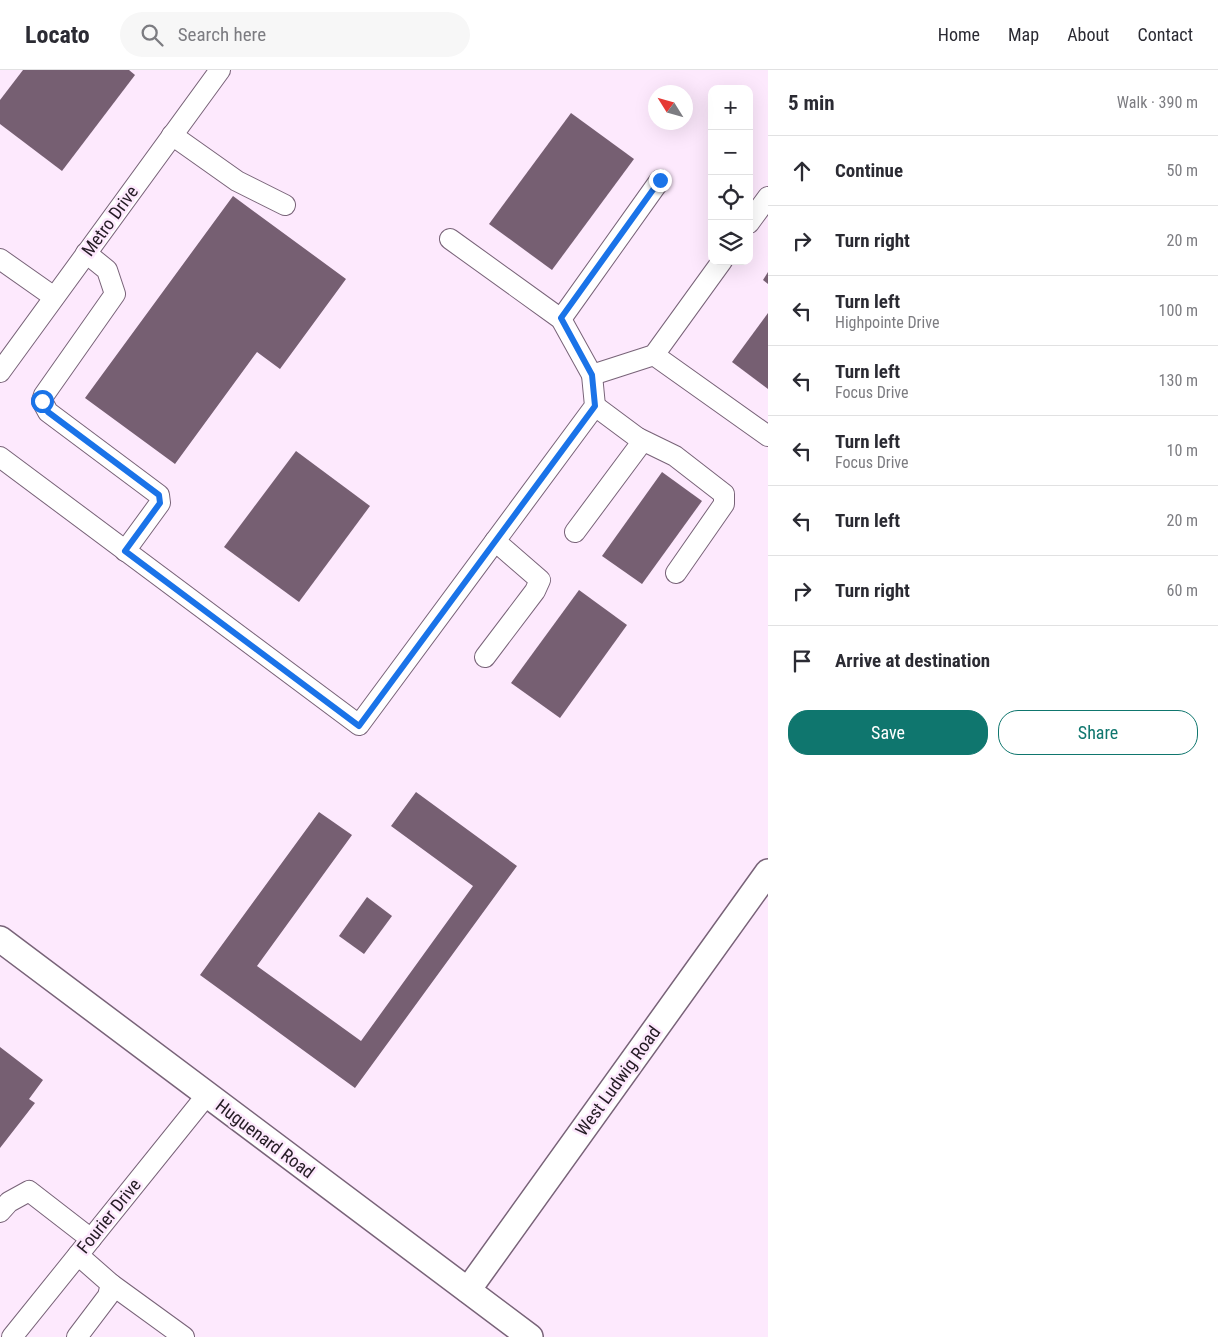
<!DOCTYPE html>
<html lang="en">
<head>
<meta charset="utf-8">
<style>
	body { margin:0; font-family:"Roboto Condensed",sans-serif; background:#f7f7f7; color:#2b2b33 }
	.controls { position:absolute; right:15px; top:15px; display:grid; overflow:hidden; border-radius:10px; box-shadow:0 5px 20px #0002 }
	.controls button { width:45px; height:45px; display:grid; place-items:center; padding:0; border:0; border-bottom:1px solid #e1e1e2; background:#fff; color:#2b2b33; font:25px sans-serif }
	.compass { position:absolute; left:648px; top:15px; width:45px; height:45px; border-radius:50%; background:#fff; box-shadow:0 5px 20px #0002; rotate:307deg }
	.stop { position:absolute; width:15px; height:15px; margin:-11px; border:4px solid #1a73e8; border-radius:50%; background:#fff }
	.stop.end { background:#1a73e8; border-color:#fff; box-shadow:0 1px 5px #0008 }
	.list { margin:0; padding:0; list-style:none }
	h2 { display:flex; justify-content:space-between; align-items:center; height:65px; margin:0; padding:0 20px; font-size:21px }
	h2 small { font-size:16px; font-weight:400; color:#7c7c81 }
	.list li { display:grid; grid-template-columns:32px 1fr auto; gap:15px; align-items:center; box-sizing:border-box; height:70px; padding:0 20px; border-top:1px solid #e1e1e2 }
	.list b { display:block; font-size:19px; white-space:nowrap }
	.list p { margin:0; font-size:16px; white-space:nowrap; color:#7c7c81 }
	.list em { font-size:16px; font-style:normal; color:#7c7c81 }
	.actions { display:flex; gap:10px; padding:15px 20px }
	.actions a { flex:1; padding:11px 0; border:1px solid #0f766e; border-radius:20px; text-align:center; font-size:18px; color:#0f766e }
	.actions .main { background:#0f766e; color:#fff }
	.icon { flex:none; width:28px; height:28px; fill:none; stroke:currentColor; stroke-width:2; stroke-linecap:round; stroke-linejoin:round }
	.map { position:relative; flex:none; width:768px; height:1267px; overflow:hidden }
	header { display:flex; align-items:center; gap:30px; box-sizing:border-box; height:70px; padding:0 25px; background:#fff; border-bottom:1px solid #e1e1e2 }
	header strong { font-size:24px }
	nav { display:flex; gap:28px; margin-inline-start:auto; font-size:18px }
	.search { width:350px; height:45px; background:#f7f7f7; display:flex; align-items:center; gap:12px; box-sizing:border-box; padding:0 18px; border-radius:28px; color:#7c7c81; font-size:19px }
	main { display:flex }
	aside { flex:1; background:#fff }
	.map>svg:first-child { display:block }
</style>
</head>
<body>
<header>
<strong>Locato</strong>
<div class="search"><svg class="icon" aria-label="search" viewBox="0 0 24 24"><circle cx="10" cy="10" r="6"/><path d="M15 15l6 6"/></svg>Search here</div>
<nav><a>Home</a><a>Map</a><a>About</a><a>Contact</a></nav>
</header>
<main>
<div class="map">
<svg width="768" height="1267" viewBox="0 0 768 1267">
	<rect width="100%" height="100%" fill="#fde9fd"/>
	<g fill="#765f72">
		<path d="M23 0H129L135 5 62 101 0 54V30Z"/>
		<path d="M571 43 634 89 552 200 489 154Z"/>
		<path d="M233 126 346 209 280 299 257 282 175 394 85 328Z"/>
		<path d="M768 202V214L763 210Z"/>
		<path d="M768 243V319L732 292Z"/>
		<path d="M296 381 370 436 299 532 224 477Z"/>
		<path d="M662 402 702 431 642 514 602 486Z"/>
		<path d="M579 520 627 555 560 648 511 613Z"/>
		<path d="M416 722 517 796 355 1018 200 905 319 742 352 765 257 896 361 971 473 816 391 756Z"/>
		<path d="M367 827 392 846 364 884 339 866Z"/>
		<path d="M0 977 43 1010 29 1029 35 1033 0 1078Z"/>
	</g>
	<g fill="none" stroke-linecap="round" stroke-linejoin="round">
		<g stroke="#786378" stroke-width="22">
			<g id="minor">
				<path d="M172 65 237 111 285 135"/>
				<path d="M749 153 768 127"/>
				<path d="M86 183 107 200 115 224 44 325 42 331 48 342 159 425 160 433 125 481"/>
				<path d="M0 189 54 227"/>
				<path d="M561 249 660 110"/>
				<path d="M654 285 768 366"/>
				<path d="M0 302 220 0"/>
				<path d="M592 305 654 285 722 191"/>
				<path d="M638 368 675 386 724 424V434L676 503"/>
				<path d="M0 387 359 655 595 336 592 305 561 249 450 169"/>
				<path d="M575 462 639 376 638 368 595 336"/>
				<path d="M485 587 535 521 540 510 495 471"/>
				<path d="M0 1142 9 1132 29 1121 91 1169"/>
				<path d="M111 1214 184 1267"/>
				<path d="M12 1267 206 1026"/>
				<path d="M77 1267 108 1226 111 1214 78 1185"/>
			</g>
		</g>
		<g stroke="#786378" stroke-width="28">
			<g id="major">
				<path d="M0 869 530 1267"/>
				<path d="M468 1220 768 802"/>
			</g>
		</g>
		<use href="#minor" stroke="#fff" stroke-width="20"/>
		<use href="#major" stroke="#fff" stroke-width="25"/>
	</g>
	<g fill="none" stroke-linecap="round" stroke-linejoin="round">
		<path stroke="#1a73e8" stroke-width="6" d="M42 331 48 342 159 425 160 433 125 481 359 656 595 336 592 305 561 248 660 110"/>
	</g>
	<g text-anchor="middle" stroke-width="5" stroke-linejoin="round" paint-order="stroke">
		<g font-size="18" fill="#241b24" stroke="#fde9fd">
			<text transform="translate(110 151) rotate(-54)" y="6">Metro Drive</text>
			<text transform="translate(618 1011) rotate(-54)" y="6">West Ludwig Road</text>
			<text transform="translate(265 1069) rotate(37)" y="6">Huguenard Road</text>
			<text transform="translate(109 1146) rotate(-51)" y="6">Fourier Drive</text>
		</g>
	</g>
</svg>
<div class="controls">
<button>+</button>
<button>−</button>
<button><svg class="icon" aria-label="locate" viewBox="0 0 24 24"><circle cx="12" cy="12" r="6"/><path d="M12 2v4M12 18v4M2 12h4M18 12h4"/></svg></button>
<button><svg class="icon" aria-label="layers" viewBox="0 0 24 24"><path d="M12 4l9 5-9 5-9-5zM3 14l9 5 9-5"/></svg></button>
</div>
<svg class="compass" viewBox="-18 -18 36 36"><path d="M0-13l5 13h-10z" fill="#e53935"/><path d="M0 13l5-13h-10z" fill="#7c7c81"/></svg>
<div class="stop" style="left:42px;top:331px"></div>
<div class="stop end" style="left:660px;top:110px"></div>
</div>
<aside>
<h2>5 min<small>Walk · 390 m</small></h2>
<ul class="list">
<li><svg class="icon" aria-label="ahead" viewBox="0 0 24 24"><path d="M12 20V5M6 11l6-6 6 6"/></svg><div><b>Continue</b></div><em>50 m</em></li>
<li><svg class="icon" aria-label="right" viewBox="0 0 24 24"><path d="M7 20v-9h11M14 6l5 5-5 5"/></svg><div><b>Turn right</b></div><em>20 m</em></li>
<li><svg class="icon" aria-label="left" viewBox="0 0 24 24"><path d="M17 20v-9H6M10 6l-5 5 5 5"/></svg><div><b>Turn left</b><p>Highpointe Drive</p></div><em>100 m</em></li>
<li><svg class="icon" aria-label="left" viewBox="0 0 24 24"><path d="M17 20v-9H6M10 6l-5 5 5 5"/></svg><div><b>Turn left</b><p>Focus Drive</p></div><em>130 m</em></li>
<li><svg class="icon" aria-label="left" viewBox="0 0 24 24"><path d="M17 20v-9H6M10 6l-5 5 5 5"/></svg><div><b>Turn left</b><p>Focus Drive</p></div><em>10 m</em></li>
<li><svg class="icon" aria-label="left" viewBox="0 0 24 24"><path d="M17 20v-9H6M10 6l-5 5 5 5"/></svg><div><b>Turn left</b></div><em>20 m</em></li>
<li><svg class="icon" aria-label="right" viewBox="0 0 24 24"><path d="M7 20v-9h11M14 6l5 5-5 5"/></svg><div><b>Turn right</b></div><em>60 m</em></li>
<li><svg class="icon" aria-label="arrive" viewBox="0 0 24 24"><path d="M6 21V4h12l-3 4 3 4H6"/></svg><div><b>Arrive at destination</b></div></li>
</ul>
<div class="actions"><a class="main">Save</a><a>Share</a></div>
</aside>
</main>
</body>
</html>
